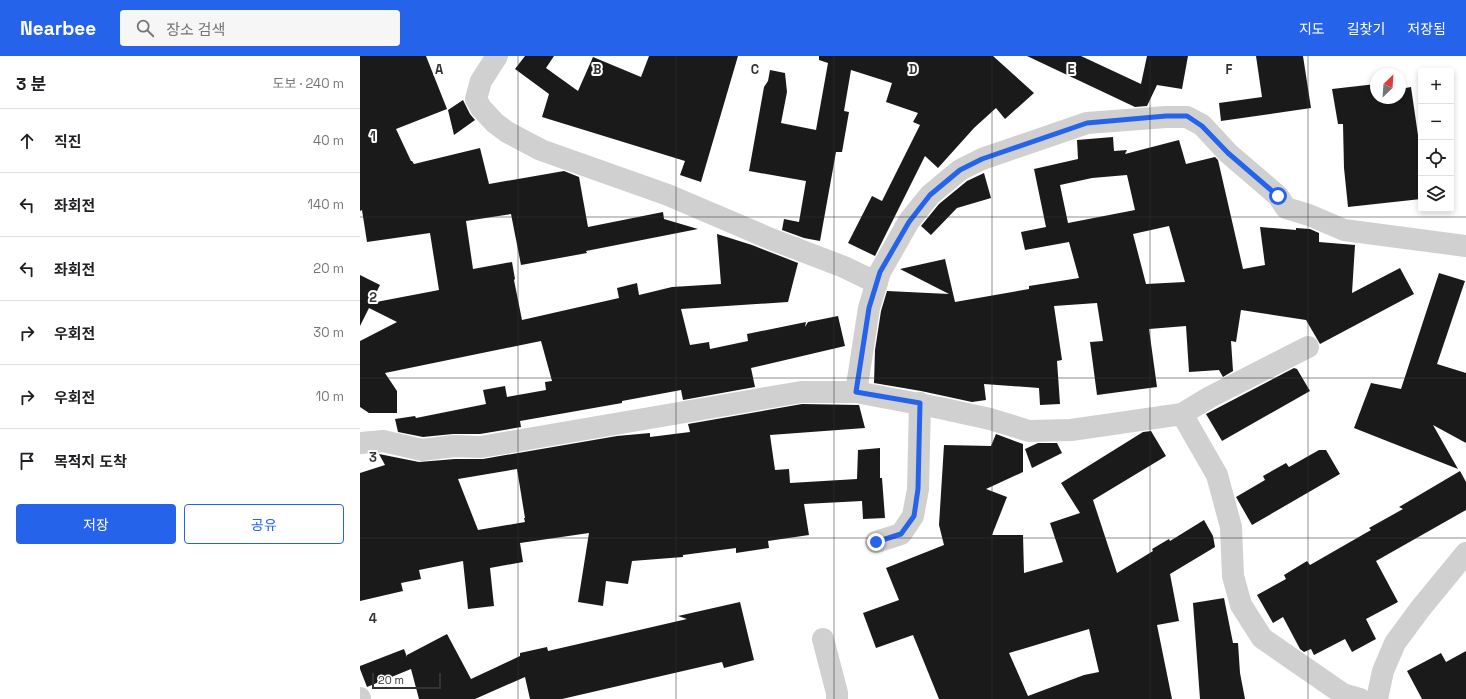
<!DOCTYPE html>
<html lang="ko">
<head>
<meta charset="utf-8">
<style>
	body { margin:0; font-family:"Space Grotesk","Noto Sans KR",sans-serif; background:#f6f6f6; color:#202124 }
	.controls { position:absolute; right:12px; top:12px; display:grid; overflow:hidden; border-radius:4px; box-shadow:0 2px 6px #0003 }
	.controls button { width:36px; height:36px; display:grid; place-items:center; padding:0; border:0; border-bottom:1px solid #e0e0e0; background:#fff; color:#202124; font:20px sans-serif }
	.compass { position:absolute; left:1010px; top:12px; width:36px; height:36px; border-radius:50%; background:#fff; box-shadow:0 2px 6px #0003; rotate:25deg }
	.scale { position:absolute; left:12px; bottom:10px; width:69px; box-sizing:border-box; padding-left:4px; border:2px solid #333; border-top:0; font-size:11px; line-height:14px; white-space:nowrap; color:#333; -webkit-text-stroke:3px #fff; paint-order:stroke }
	.stop { position:absolute; width:12px; height:12px; margin:-9px; border:3px solid #2563eb; border-radius:50%; background:#fff }
	.stop.end { background:#2563eb; border-color:#fff; box-shadow:0 1px 4px #0008 }
	.list { margin:0; padding:0; list-style:none }
	h2 { display:flex; justify-content:space-between; align-items:center; height:52px; margin:0; padding:0 16px; font-size:17px }
	h2 small { font-size:13px; font-weight:400; color:#757577 }
	.list li { display:grid; grid-template-columns:26px 1fr auto; gap:12px; align-items:center; box-sizing:border-box; height:64px; padding:0 16px; border-top:1px solid #e0e0e0 }
	.list b { display:block; font-size:15px; white-space:nowrap }
	.list em { font-size:13px; font-style:normal; color:#757577 }
	.actions { display:flex; gap:8px; padding:12px 16px }
	.actions a { flex:1; padding:9px 0; border:1px solid #2563eb; border-radius:4px; text-align:center; font-size:14px; color:#2563eb }
	.actions .main { background:#2563eb; color:#fff }
	.icon { flex:none; width:22px; height:22px; fill:none; stroke:currentColor; stroke-width:2; stroke-linecap:round; stroke-linejoin:round }
	.map { position:relative; flex:none; width:1106px; height:643px; overflow:hidden }
	header { display:flex; align-items:center; gap:24px; box-sizing:border-box; height:56px; padding:0 20px; background:#2563eb; color:#fff }
	header strong { font-size:19px }
	nav { display:flex; gap:22px; margin-inline-start:auto; font-size:14px }
	.search { width:280px; height:36px; background:#f6f6f6; display:flex; align-items:center; gap:10px; box-sizing:border-box; padding:0 14px; border-radius:4px; color:#757577; font-size:15px }
	main { display:flex }
	aside { flex:1; background:#fff }
	.map>svg:first-child { display:block }
</style>
</head>
<body>
<header>
<strong>Nearbee</strong>
<div class="search"><svg class="icon" aria-label="search" viewBox="0 0 24 24"><circle cx="10" cy="10" r="6"/><path d="M15 15l6 6"/></svg>장소 검색</div>
<nav><a>지도</a><a>길찾기</a><a>저장됨</a></nav>
</header>
<main>
<aside>
<h2>3 분<small>도보 · 240 m</small></h2>
<ul class="list">
<li><svg class="icon" aria-label="ahead" viewBox="0 0 24 24"><path d="M12 20V5M6 11l6-6 6 6"/></svg><div><b>직진</b></div><em>40 m</em></li>
<li><svg class="icon" aria-label="left" viewBox="0 0 24 24"><path d="M17 20v-9H6M10 6l-5 5 5 5"/></svg><div><b>좌회전</b></div><em>140 m</em></li>
<li><svg class="icon" aria-label="left" viewBox="0 0 24 24"><path d="M17 20v-9H6M10 6l-5 5 5 5"/></svg><div><b>좌회전</b></div><em>20 m</em></li>
<li><svg class="icon" aria-label="right" viewBox="0 0 24 24"><path d="M7 20v-9h11M14 6l5 5-5 5"/></svg><div><b>우회전</b></div><em>30 m</em></li>
<li><svg class="icon" aria-label="right" viewBox="0 0 24 24"><path d="M7 20v-9h11M14 6l5 5-5 5"/></svg><div><b>우회전</b></div><em>10 m</em></li>
<li><svg class="icon" aria-label="arrive" viewBox="0 0 24 24"><path d="M6 21V4h12l-3 4 3 4H6"/></svg><div><b>목적지 도착</b></div></li>
</ul>
<div class="actions"><a class="main">저장</a><a>공유</a></div>
</aside>
<div class="map">
<svg width="1106" height="643" viewBox="0 0 1106 643">
	<rect width="100%" height="100%" fill="#fff"/>
	<g fill="#1a1a1a" fill-rule="evenodd">
		<path d="M0 0H66L87 53 36 73 51 105H52L54 108 120 92 129 128 204 115 219 121 228 171 303 156 304 163 338 173 226 195 227 197 161 209 151 158 106 165 113 213 152 206 155 223 154 224 162 264 259 242 257 232 277 227 279 239 312 231 361 228 357 178 392 189 438 207 428 246 321 253 330 289 349 286 350 293 388 285 387 278 446 266 445 271 448 266 478 260 485 290 391 312 395 331 323 344 321 334 262 345V347L160 365 161 371 120 378H93L63 381 38 376 35 363 55 360 56 362 126 348 123 334 145 330 147 341 186 334 185 326 192 325 181 285 25 317 37 335V357H9L0 351V285L37 266 9 252 0 270V219L20 229 11 247 79 234 70 177 7 186 2 154 0 155Z"/>
		<path d="M165 0H194L186 12 218 35 233 1 281 21 289 0H378L341 126 320 119 325 105 182 61 189 38 155 13Z"/>
		<path d="M459 0H633L674 37 645 63 636 52 614 72 578 112 565 100 515 200 488 187 512 140 522 145 560 69 553 66 558 57 526 46 532 27 491 14 484 55 489 56 482 96H476L460 185 444 182 422 174 424 163 439 166 446 125 389 115 404 31 408 25 410 14 425 17 427 36 421 67 456 74 468 7 459 4Z"/>
		<path d="M667 0H721L781 28 787 0H828L822 33 797 29 787 50 775 51Z"/>
		<path d="M896 0H943L951 52 861 65 859 47 902 41Z"/>
		<path d="M1016 28V42H1040V33L1051 31 1061 100V143L988 151 984 112 983 68H978L972 33Z"/>
		<path d="M103 44 110 58 115 64 94 79 88 54Z"/>
		<path d="M753 81 754 95 767 94 765 98 819 84 826 108 855 101 858 104 883 213 905 209 900 171 936 174V172L950 173 959 177V186L995 189 992 237 1040 212 1054 238 960 288 946 264 881 254 876 286 871 285 873 315 863 321 859 314 829 316 826 270 789 273 797 331 737 339 730 286 743 285 737 247 694 250 702 304 697 305 700 348 680 349 679 332 624 328 626 344 612 346 561 335 514 327 515 294 521 255 527 235 589 238 540 213 585 203 595 246 669 233V230L719 222 709 186 665 194 661 176 686 171 674 113 718 103 717 84ZM767 119 775 154 708 167 700 129 732 122ZM809 170 825 226 786 228 773 178Z"/>
		<path d="M624 117 631 142 597 152 571 179 561 170 579 148 607 125Z"/>
		<path d="M1079 217 1105 225 1077 308 1106 317V387L1073 369 1098 413 994 372 1011 327 1041 333Z"/>
		<path d="M934 312 937 313 950 335 862 385 846 358Z"/>
		<path d="M442 348 499 349 505 372 410 379 415 414 429 413 430 427 497 423 498 394 520 392V422H522L525 462 503 463 502 445 444 448 449 479 408 485 409 492 376 497V492L323 499V501L272 505 268 528 246 525 243 550 218 546 229 477 160 487 163 506 130 512 134 550 108 553 103 505 59 514 61 523 41 527 43 535 0 545V417L25 409 19 398 59 406 95 403H123L257 380 290 377V381L330 376 328 368ZM157 413 165 462H164L165 466 118 474 98 423Z"/>
		<path d="M791 375 806 400 733 444 757 517 793 495 792 493 809 483 810 485 844 464 853 480 855 491 810 518 819 565 797 569 812 643H579L553 579 516 592 503 557 539 544 526 512 584 489 579 469 584 389 631 390 636 378 663 388V416L626 433 647 441 632 479H663L664 517 703 506 690 467 720 457 701 427 783 376ZM729 573 739 616 724 619 668 640 649 597Z"/>
		<path d="M678 387H697L702 397 672 412 665 393Z"/>
		<path d="M959 394H966L980 418 892 469 876 441 905 424 903 420 926 407 929 411Z"/>
		<path d="M1100 415 1106 426V454L1016 505 1038 546 1006 563 1016 583 992 596 985 583 954 599 951 593 944 596 940 593 923 561 913 567 897 539 926 523 924 519 947 505 950 509 1011 474 1009 472 1043 453 1039 451Z"/>
		<path d="M864 542 873 587H878L880 617 885 643H840L833 547Z"/>
		<path d="M380 546 394 604 364 612 362 606 202 643H170L165 621 115 643H59L51 613 7 631 0 613V610L44 593 47 601V599L87 578 111 623 160 600V597L187 591 188 595 327 563 318 560Z"/>
		<path d="M1106 595V643H1062L1047 615 1081 597 1086 606Z"/>
	</g>
	<g fill="none" stroke-linecap="round" stroke-linejoin="round">
		<g stroke="#d0d0d0" stroke-width="22">
			<path d="M137 0 121 25 116 43 121 52 135 67 147 76 181 94 308 139 411 183 484 211 517 227"/>
			<path d="M496 336 509 252 520 216 549 165 570 139 600 114 622 103 727 67 806 61H827L842 69 868 97 918 140 926 152 949 159 984 174 1106 190"/>
			<path d="M822 358 857 419 871 471 873 520 881 549 902 582 983 638 1000 643"/>
			<path d="M0 387 23 385 62 394 94 390 121 391 441 336H496L580 352 630 363 669 375 711 374 822 358 850 341 948 291"/>
			<path d="M516 486 541 478 553 460 558 433 560 347"/>
			<path d="M463 583 477 637V643"/>
			<path d="M0 642V643"/>
			<path d="M1017 643 1023 615 1035 587 1060 553 1106 497"/>
		</g>
	</g>
	<g fill="none" stroke-linecap="round" stroke-linejoin="round">
		<path stroke="#2563eb" stroke-width="5" d="M516 486 541 478 554 460 558 433 560 347 496 336 509 252 520 216 549 166 570 139 600 114 622 103 727 67 806 60H827L842 70 868 97 918 140"/>
	</g>
	<path fill="none" stroke="#333" stroke-width="1" stroke-opacity="0.55" d="M158 0V643M316 0V643M474 0V643M632 0V643M790 0V643M948 0V643M0 161H1106M0 322H1106M0 482H1106"/>
	<g font-size="13" text-anchor="middle" font-weight="bold" fill="#333" stroke="#fff" stroke-width="4" stroke-linejoin="round" paint-order="stroke">
		<text x="79" y="18">A</text>
		<text x="237" y="18">B</text>
		<text x="395" y="18">C</text>
		<text x="553" y="18">D</text>
		<text x="711" y="18">E</text>
		<text x="869" y="18">F</text>
		<text x="13" y="85">1</text>
		<text x="13" y="246">2</text>
		<text x="13" y="406">3</text>
		<text x="13" y="567">4</text>
	</g>
</svg>
<div class="controls">
<button>+</button>
<button>−</button>
<button><svg class="icon" aria-label="locate" viewBox="0 0 24 24"><circle cx="12" cy="12" r="6"/><path d="M12 2v4M12 18v4M2 12h4M18 12h4"/></svg></button>
<button><svg class="icon" aria-label="layers" viewBox="0 0 24 24"><path d="M12 4l9 5-9 5-9-5zM3 14l9 5 9-5"/></svg></button>
</div>
<svg class="compass" viewBox="-18 -18 36 36"><path d="M0-13l5 13h-10z" fill="#e53935"/><path d="M0 13l5-13h-10z" fill="#757577"/></svg>
<div class="scale">20 m</div>
<div class="stop" style="left:918px;top:140px"></div>
<div class="stop end" style="left:516px;top:486px"></div>
</div>
</main>
</body>
</html>
